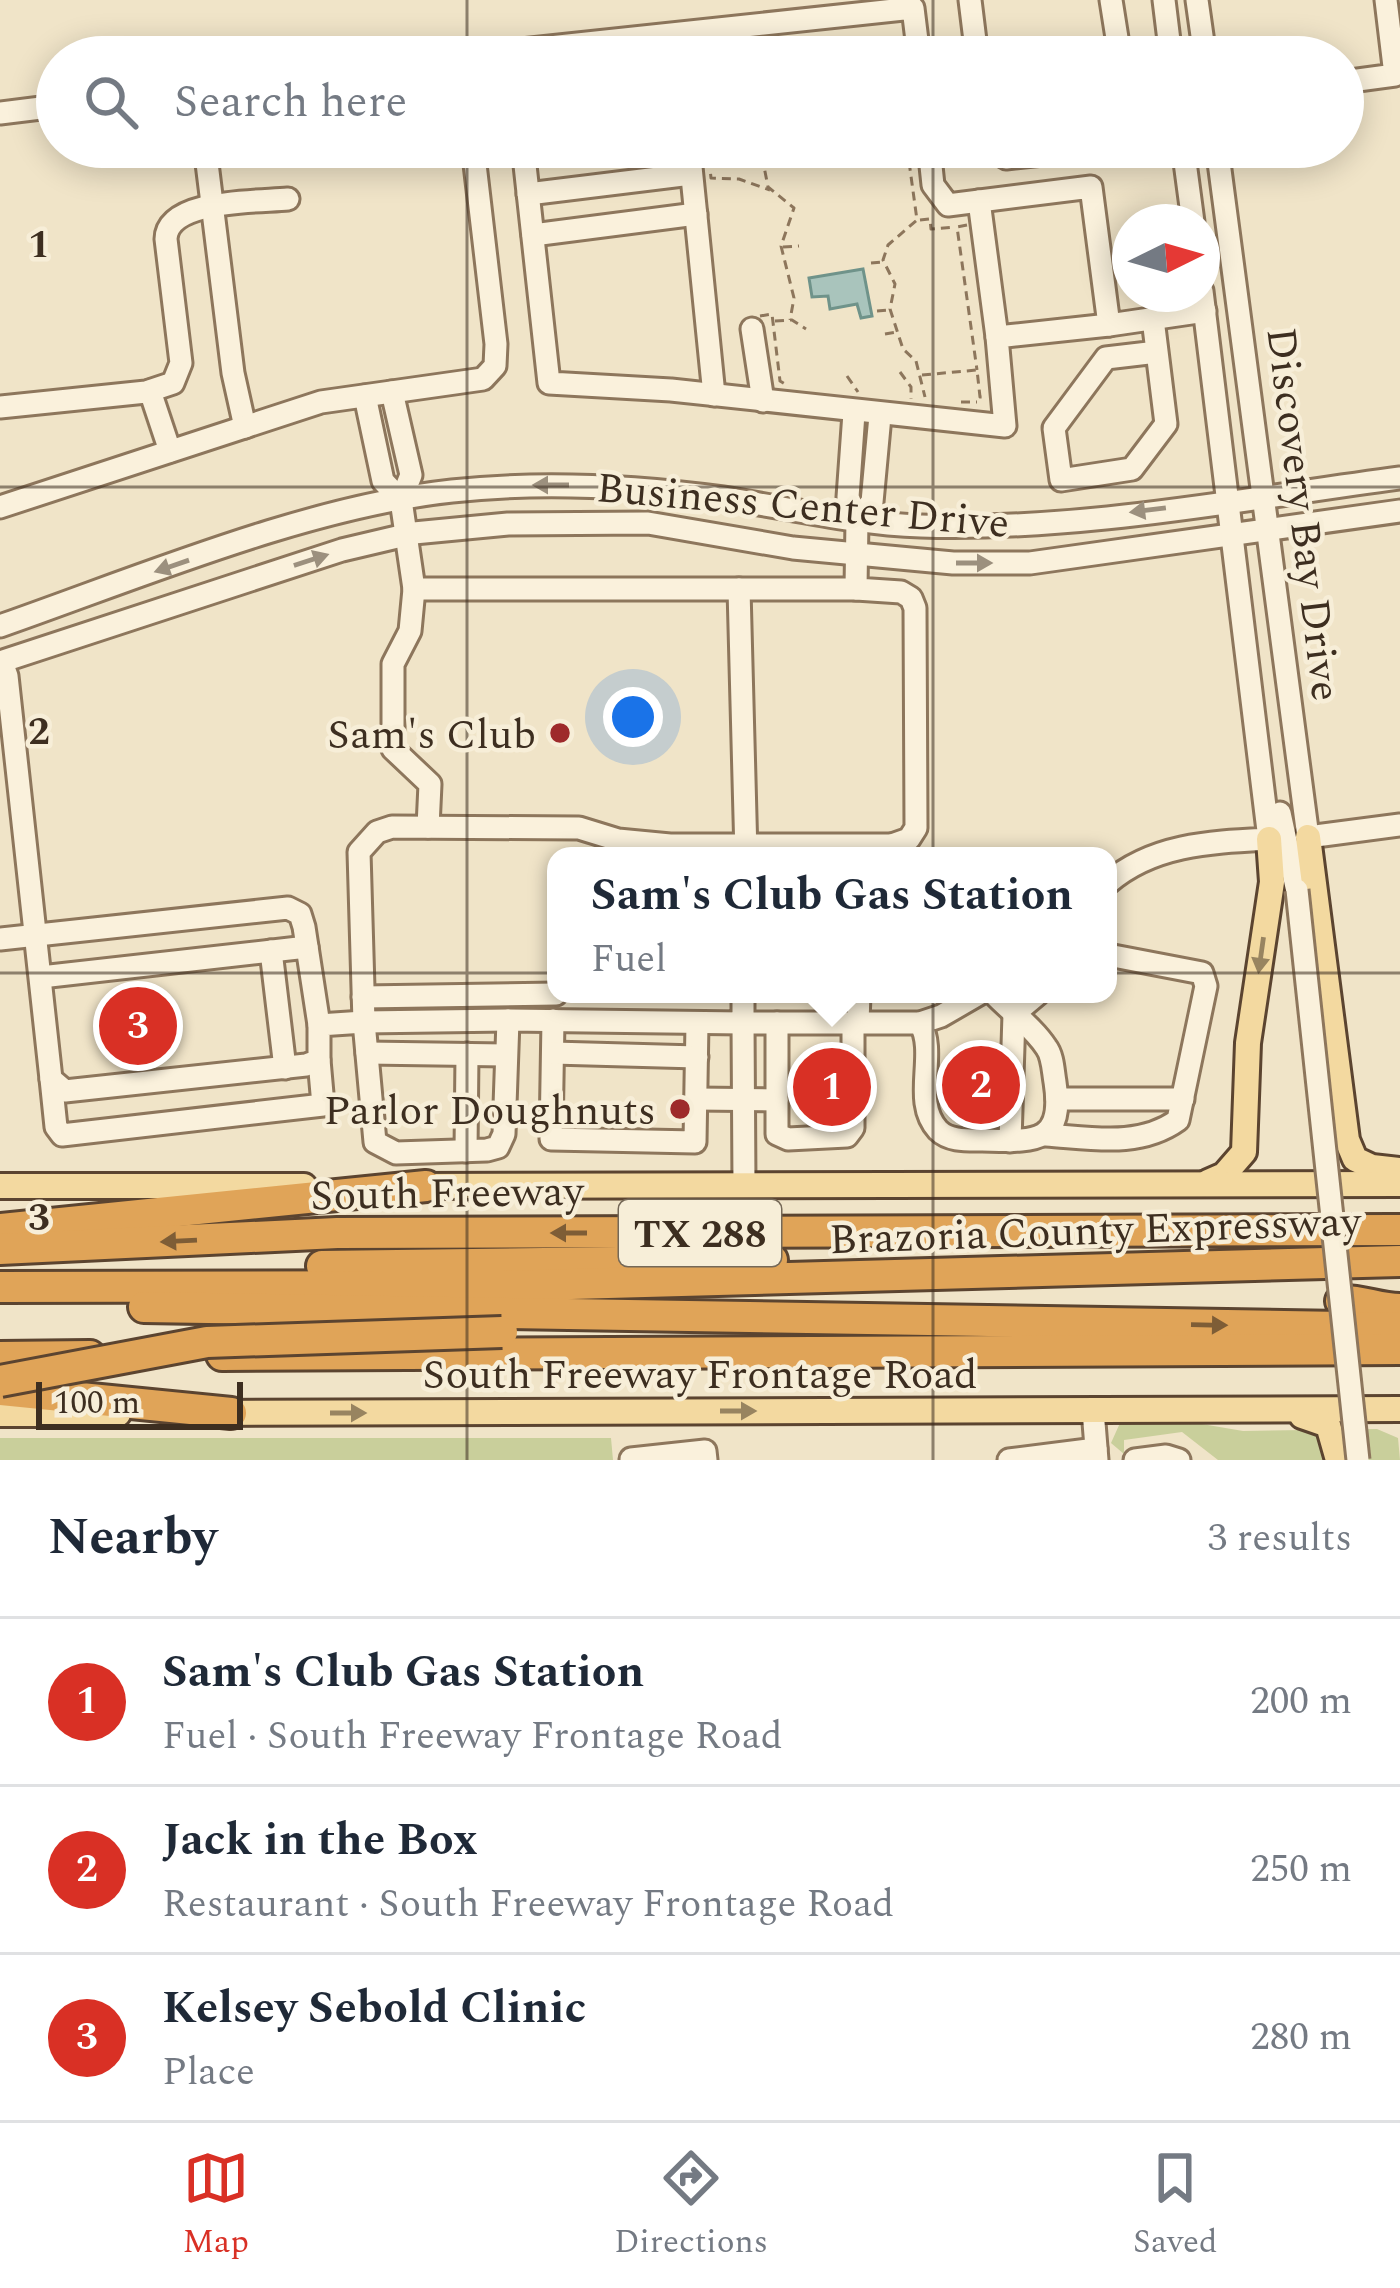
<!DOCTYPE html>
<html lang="en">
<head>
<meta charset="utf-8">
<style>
	body { margin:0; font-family:Spectral,serif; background:#f2f2f3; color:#1f2937 }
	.compass { position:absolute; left:1112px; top:204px; width:108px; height:108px; border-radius:50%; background:#fff; box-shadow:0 6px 30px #0003; rotate:85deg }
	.scale { position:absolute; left:36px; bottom:30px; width:207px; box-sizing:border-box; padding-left:12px; border:6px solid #3d2e20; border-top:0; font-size:33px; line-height:42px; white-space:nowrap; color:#3d2e20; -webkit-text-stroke:9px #f7eed8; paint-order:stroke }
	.you { position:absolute; left:633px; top:717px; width:42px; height:42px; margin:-30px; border:9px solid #fff; border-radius:50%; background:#1a73e8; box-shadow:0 0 0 18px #1a73e833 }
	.badge { display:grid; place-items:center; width:78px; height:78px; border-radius:50%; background:#d93025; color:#fff; font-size:39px; font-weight:700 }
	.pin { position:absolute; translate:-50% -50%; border:6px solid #fff; box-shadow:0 3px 12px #0006 }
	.popup { position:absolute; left:547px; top:847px; width:570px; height:156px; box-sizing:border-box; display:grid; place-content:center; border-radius:24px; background:#fff; filter:drop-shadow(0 3px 9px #0005); font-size:39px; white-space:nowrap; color:#747a83 }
	.popup b { font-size:45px; color:#1f2937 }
	.popup::after { content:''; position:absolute; left:50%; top:100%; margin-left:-24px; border:24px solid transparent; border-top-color:#fff }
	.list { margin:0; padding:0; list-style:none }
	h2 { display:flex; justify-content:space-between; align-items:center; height:156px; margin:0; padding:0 48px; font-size:51px }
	h2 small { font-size:39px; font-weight:400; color:#747a83 }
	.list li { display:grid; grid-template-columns:78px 1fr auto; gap:36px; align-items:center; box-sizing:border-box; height:168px; padding:0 48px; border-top:3px solid #e0e1e3 }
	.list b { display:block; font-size:45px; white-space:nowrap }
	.list p { margin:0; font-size:39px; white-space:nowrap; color:#747a83 }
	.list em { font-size:39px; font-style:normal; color:#747a83 }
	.icon { flex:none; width:66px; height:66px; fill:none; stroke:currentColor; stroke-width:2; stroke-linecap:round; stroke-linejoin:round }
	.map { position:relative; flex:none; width:1400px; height:1460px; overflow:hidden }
	.search { position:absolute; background:#fff; box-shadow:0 6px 30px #0003; left:36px; right:36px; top:36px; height:132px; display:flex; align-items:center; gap:30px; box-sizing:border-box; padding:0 42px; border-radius:66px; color:#747a83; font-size:45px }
	.sheet { height:660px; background:#fff }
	nav { display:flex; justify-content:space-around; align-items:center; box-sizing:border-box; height:168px; border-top:3px solid #e0e1e3; background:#fff; font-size:33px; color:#747a83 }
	nav a { display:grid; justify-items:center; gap:6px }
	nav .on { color:#d93025 }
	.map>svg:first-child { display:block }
</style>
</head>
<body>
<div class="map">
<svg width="1400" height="1460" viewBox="0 0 1400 1460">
	<rect width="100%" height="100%" fill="#f0e4c8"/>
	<g fill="#c9cf9b">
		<path d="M1120 1423H1196L1243 1431 1377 1429 1398 1438 1400 1460H1218L1182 1432 1124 1440V1454L1111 1443Z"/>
		<path d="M0 1438H611L613 1460H0Z"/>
	</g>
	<path fill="#a9c4bc" stroke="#6f938a" stroke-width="3" d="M863 269 872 316 861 318 857 304 830 309 828 296 812 297 809 278Z"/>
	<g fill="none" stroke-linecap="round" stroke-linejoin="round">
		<g stroke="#8d765c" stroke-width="27">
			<g id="minor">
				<path d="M970 0 977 57"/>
				<path d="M1111 0 1120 57"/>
				<path d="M1164 0 1171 57"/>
				<path d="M1197 0 1205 57"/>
				<path d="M513 57 512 51 913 8 919 57"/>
				<path d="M1343 82 1395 75 1386 0"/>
				<path d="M0 113 57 106"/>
				<path d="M205 147 233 373 245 427"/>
				<path d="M523 147 549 383 671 390 1005 426 997 337 1109 325"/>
				<path d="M689 147 714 395"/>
				<path d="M929 147 933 185 948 205 1091 187 1109 325 1205 311"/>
				<path d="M992 147 1006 158 1110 147"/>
				<path d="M1183 147 1193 222"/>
				<path d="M1217 147 1308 837 1297 890"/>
				<path d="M528 194 691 174"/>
				<path d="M979 201 997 337"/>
				<path d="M533 235 696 214"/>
				<path d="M1153 319 1166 424 1132 469 1061 480 1054 428 1106 358 1157 352"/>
				<path d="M752 329 763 401"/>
				<path d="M150 391 170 451"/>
				<path d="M392 392 411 475 401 500 414 589H739"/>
				<path d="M365 396 383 481 401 500"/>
				<path d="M0 407 146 392 173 383 181 363 166 239C167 199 257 202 288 199"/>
				<path d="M854 413 848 497 857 519 856 589 901 592 911 598 915 608 916 828 909 839 892 845V855"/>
				<path d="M0 507 321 402 483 379 495 366 496 344 473 147"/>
				<path d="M857 519 872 502 880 416"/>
				<path d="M414 589 410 631 393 664V749L430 784 428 827"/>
				<path d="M0 626C140 577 306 507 452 491 543 481 633 486 723 498 789 508 855 524 921 526 1081 531 1242 499 1400 478"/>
				<path d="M0 662 342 550 414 533 508 524 648 523 793 548 953 563H1030L1400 511"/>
				<path d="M2 662 7 676 51 1079 65 1091 306 1065 319 1060V1025L364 1022 375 1142 396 1153 487 1150 498 1147 504 1134 508 1020 743 1023V994"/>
				<path d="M1280 813 1296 887"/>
				<path d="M1308 837 1400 825"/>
				<path d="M746 855 739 589H856"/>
				<path d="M1108 883C1153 844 1212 842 1269 839L1202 291"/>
				<path d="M0 939 288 908 300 914 304 927 319 1025"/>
				<path d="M271 951 285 1068"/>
				<path d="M41 977 307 947"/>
				<path d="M363 997 556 994"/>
				<path d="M508 1020 364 1022 359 852 377 832 392 827 579 828 618 840 670 845H892"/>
				<path d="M553 1020 551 1139 695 1142 697 1023"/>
				<path d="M777 1023V1134L788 1139 847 1136 853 1128V1023"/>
				<path d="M858 1023 859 994"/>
				<path d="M920 1023C938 1054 911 1101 938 1130 949 1141 966 1140 982 1140 1032 1141 1065 1146 1055 1082 1053 1071 1053 1056 1046 1047 1033 1027 1010 1011 994 994"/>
				<path d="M367 1053 505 1055"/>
				<path d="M553 1053 697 1057"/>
				<path d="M51 1079 56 1127 62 1135 323 1105 319 1060"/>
				<path d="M696 1099 777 1100"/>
				<path d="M1057 1099H1183"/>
				<path d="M1046 1135C1092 1138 1139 1148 1178 1120L1206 986 1202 973 1108 955"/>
				<path d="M1010 1141 1014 1014 1038 994"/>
				<path d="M466 1151 467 1054"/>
				<path d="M744 1185 743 1023H920L941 1016 979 994"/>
				<path d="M1093 1410 1097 1460"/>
				<path d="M631 1459 705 1451 706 1460"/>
				<path d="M1009 1460 1096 1449"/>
				<path d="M1135 1460 1166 1456 1179 1460"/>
			</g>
		</g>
		<g stroke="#5b4430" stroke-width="30">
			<g id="major">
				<path d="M1308 837 1347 1140 1355 1159 1372 1167 1400 1170"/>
				<path d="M1208 1182 1224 1175 1244 1152 1248 1043 1272 882 1269 839"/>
				<path d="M0 1186H304"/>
				<path d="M410 1186 1400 1184"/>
				<path d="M212 1413 1400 1409"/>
				<path d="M0 1414H118"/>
				<path d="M1302 1416 1328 1425 1338 1460"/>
			</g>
		</g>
		<g stroke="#5b4430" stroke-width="36">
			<g id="highway">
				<path d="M0 1229 426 1186"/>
				<path d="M0 1249 337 1233 1400 1230"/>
				<path d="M322 1266 772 1260"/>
				<path d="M0 1287 501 1286 1400 1261"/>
				<path d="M1341 1301C1362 1300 1378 1309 1400 1309"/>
				<path d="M144 1307 1400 1328"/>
				<path d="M222 1355 1400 1349"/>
				<path d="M0 1357 90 1356"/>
				<path d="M0 1390 231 1413"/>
			</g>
		</g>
		<g stroke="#8d765c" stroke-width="3" stroke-dasharray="9 6" stroke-linecap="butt">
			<path d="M907 147 917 220 888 245 883 260 895 284 890 309 903 349 916 361 925 397"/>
			<path d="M710 158 729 155 736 159 742 153 761 151 768 187 794 208 781 246 794 298 790 320"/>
			<path d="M709 159 711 178 739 179 770 190"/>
			<path d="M920 220 930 219 931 229 955 227"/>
			<path d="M967 225 957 227 977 370"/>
			<path d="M783 247 799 246"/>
			<path d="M871 263 882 262"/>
			<path d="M877 311 888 310"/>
			<path d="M760 316 772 314 780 381 785 384"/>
			<path d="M775 321 792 320 806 329"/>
			<path d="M885 334 897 332"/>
			<path d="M900 372 911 387V399"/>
			<path d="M922 375 977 370 980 397H984"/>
			<path d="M847 376 858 392"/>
			<path d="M961 402H977"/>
		</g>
		<use href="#minor" stroke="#faf1dc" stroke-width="21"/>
		<use href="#major" stroke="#f3d9a0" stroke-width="24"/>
		<use href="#highway" stroke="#e0a458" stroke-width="30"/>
		<g stroke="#8d765c" stroke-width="27" stroke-linecap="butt">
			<path id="minor-bridge" d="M1297 890 1358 1460"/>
		</g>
		<g stroke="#5b4430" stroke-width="36" stroke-linecap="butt">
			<path id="highway-bridge" d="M0 1381 207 1342 502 1332"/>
		</g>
		<use href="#minor-bridge" stroke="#faf1dc" stroke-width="21"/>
		<use href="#highway-bridge" stroke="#e0a458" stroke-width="30"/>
	</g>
	<defs><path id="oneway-solid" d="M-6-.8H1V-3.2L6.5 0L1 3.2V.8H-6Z" transform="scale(3)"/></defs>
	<g fill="#9c907e">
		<use href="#oneway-solid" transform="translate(551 485) rotate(-180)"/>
		<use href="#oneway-solid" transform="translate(1148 510) rotate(173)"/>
		<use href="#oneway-solid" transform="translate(311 560) rotate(-18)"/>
		<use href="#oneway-solid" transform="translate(974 563)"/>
		<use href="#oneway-solid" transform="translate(172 566) rotate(161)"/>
	</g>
	<g fill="#988460">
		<use href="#oneway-solid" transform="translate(1261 955) rotate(98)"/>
		<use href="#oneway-solid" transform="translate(738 1411)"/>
		<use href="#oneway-solid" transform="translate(348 1413)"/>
	</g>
	<g fill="#7e5d36">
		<use href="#oneway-solid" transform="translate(569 1233) rotate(180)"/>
		<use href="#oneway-solid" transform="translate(179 1241) rotate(177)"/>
		<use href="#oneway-solid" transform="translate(1209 1325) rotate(1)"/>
	</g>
	<path fill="none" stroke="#3d2e20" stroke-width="3" stroke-opacity="0.55" d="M467 0V57M933 0V57M467 147V1460M933 147V1460M0 487H1400M0 973H1400"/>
	<g fill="#9e2a2b" stroke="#f7eed8" stroke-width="4.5">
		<circle cx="560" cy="733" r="12"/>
		<circle cx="680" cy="1109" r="12"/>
	</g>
	<g text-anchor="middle" stroke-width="9" stroke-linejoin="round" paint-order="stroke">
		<rect fill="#f7eed8" stroke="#756857" stroke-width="3" x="619" y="1200" width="162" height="66" rx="9"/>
		<g font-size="39" font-weight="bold" fill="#3d2e20">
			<text x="700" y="1247">TX 288</text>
		</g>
		<g font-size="42" fill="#3d2e20" stroke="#f7eed8">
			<text transform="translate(803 504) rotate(5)" y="15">Business Center Drive</text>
			<text transform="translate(1305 514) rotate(83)" y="15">Discovery Bay Drive</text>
			<text transform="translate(447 1192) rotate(-1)" y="15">South Freeway</text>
			<text transform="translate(1095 1229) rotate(-2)" y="15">Brazoria County Expressway</text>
			<text x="700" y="1388">South Freeway Frontage Road</text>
		</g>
		<g font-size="42" fill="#3d2e20" stroke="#f7eed8" text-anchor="end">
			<text x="536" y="748">Sam's Club</text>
			<text x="656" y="1124">Parlor Doughnuts</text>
		</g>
	</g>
	<g font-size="39" text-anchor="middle" font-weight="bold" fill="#3d2e20" stroke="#f7eed8" stroke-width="9" stroke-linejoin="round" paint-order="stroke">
		<text x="39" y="257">1</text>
		<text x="39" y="744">2</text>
		<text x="39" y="1230">3</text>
	</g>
</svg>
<svg class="compass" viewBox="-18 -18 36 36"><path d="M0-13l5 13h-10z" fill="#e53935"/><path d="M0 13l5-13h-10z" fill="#747a83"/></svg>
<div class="scale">100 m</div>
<div class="you"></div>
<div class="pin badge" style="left:832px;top:1087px">1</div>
<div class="popup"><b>Sam's Club Gas Station</b>Fuel</div>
<div class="pin badge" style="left:981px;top:1085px">2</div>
<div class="pin badge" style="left:138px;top:1026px">3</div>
<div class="search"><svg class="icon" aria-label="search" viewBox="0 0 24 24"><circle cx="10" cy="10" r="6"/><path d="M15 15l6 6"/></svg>Search here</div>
</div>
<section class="sheet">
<h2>Nearby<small>3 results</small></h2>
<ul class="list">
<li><span class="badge">1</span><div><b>Sam's Club Gas Station</b><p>Fuel · South Freeway Frontage Road</p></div><em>200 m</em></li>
<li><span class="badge">2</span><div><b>Jack in the Box</b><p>Restaurant · South Freeway Frontage Road</p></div><em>250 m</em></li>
<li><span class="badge">3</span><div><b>Kelsey Sebold Clinic</b><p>Place</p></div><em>280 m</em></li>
</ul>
</section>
<nav>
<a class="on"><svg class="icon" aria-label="map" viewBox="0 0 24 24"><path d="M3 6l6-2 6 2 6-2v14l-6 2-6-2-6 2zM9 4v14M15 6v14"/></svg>Map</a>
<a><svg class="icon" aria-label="directions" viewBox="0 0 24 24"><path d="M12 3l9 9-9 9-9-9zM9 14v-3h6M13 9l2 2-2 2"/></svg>Directions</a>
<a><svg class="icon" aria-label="saved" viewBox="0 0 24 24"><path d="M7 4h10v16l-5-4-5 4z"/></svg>Saved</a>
</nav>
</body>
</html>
